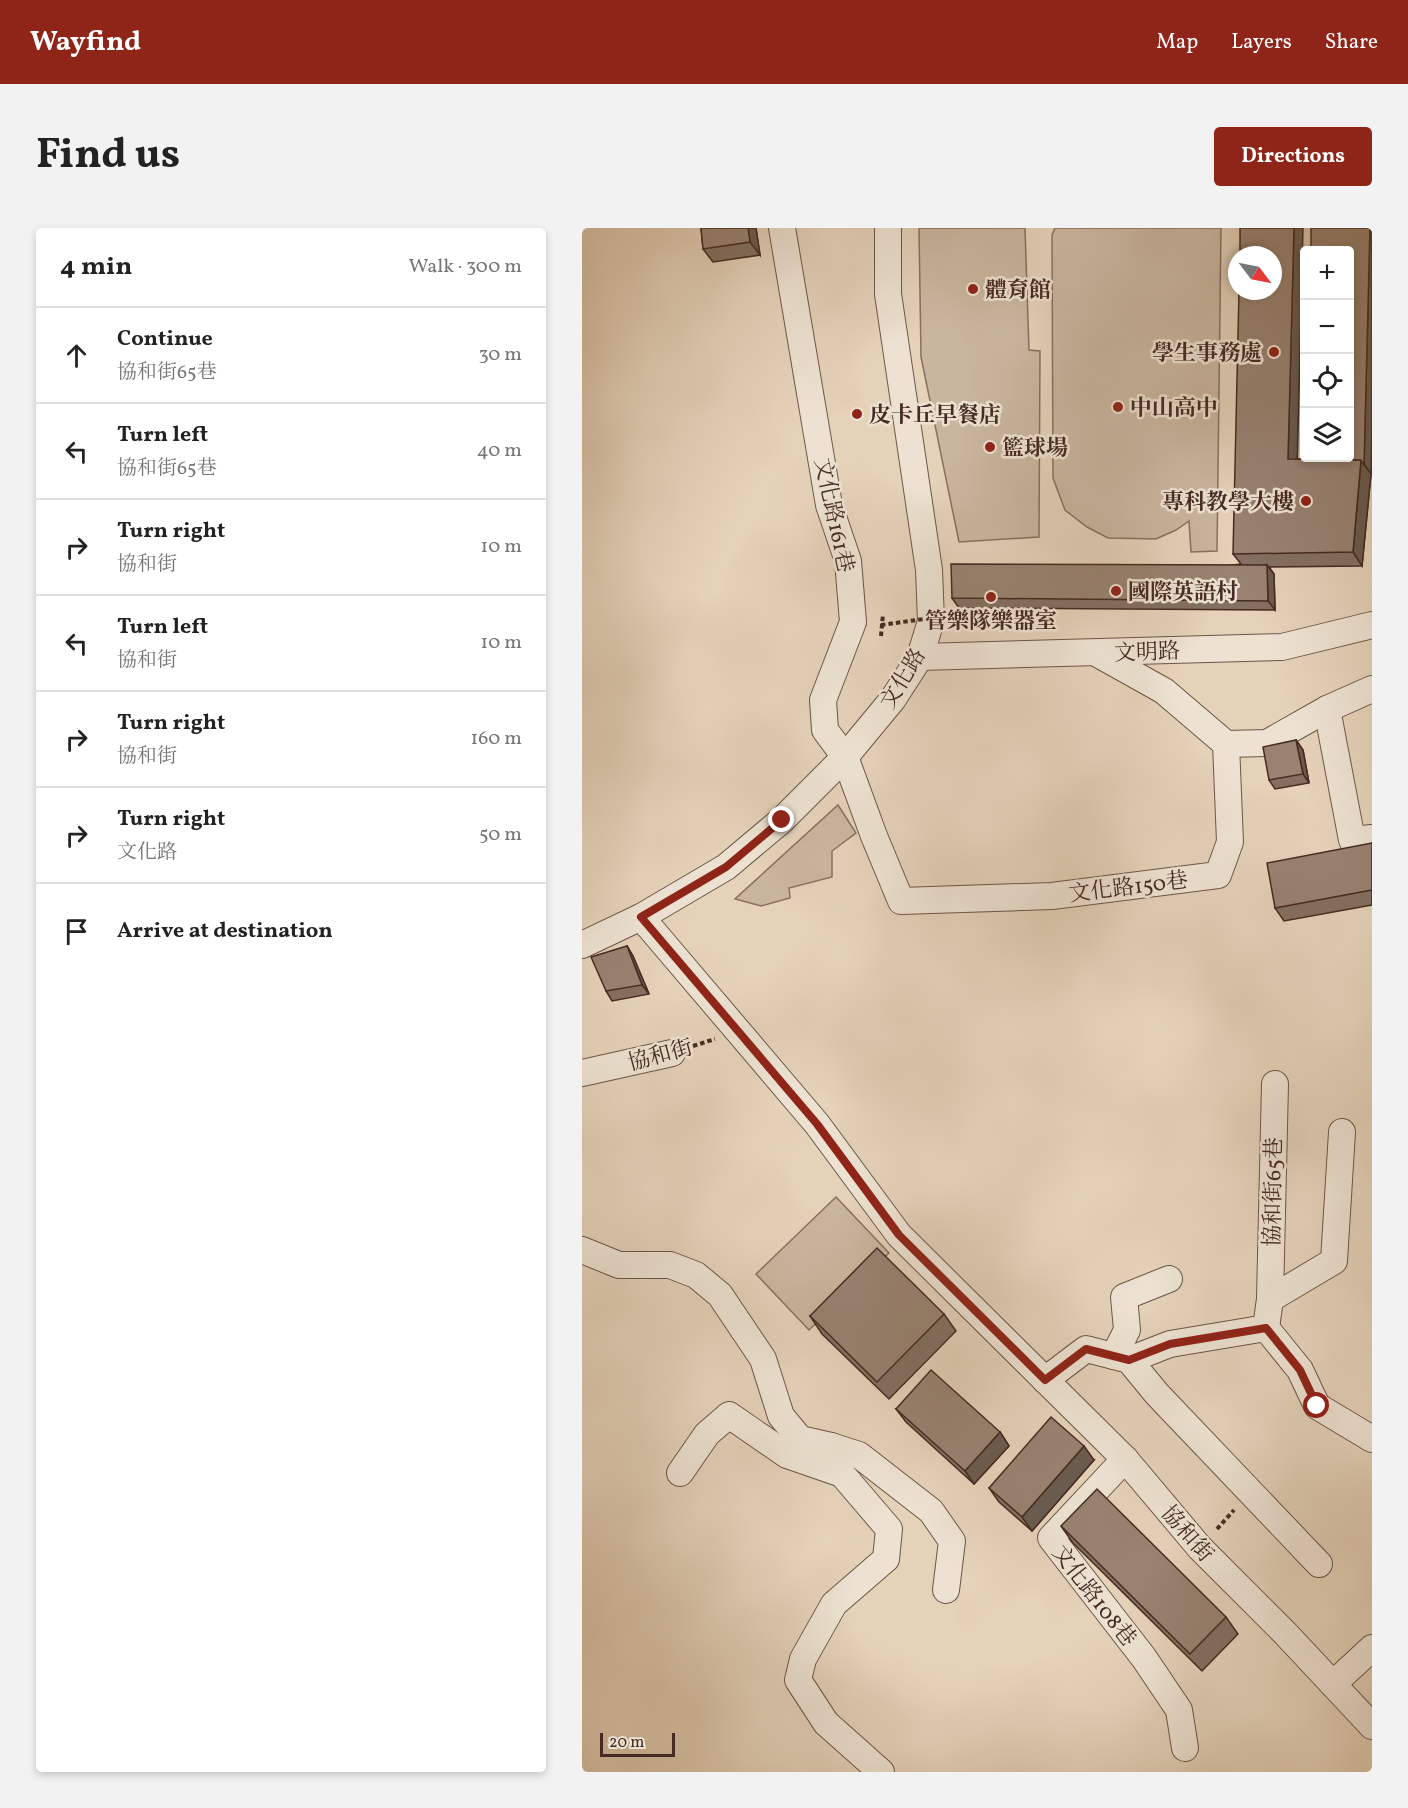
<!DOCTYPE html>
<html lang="en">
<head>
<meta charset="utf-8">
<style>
	body { margin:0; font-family:Vollkorn,"Noto Serif TC",serif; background:#f2f2f2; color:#222 }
	.controls { position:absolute; right:18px; top:18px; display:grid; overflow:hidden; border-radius:6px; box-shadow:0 3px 9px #0003 }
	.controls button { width:54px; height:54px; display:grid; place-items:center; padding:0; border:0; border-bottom:2px solid #e0e0e0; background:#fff; color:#222; font:30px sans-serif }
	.compass { position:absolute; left:646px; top:18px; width:54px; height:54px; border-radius:50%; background:#fff; box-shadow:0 3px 9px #0003; rotate:122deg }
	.scale { position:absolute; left:18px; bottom:15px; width:75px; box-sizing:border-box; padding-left:6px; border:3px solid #452b22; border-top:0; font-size:16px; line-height:21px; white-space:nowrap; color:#452b22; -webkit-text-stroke:4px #ede2d2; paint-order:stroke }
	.stop { position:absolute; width:18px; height:18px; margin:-14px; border:4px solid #8f2418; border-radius:50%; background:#fff }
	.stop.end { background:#8f2418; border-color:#fff; box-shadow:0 2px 6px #0008 }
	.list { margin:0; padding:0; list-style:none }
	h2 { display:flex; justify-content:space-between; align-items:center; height:78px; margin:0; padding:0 24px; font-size:26px }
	h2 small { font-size:20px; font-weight:400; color:#767676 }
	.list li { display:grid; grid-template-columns:39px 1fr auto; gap:18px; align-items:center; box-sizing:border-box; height:96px; padding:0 24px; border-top:2px solid #e0e0e0 }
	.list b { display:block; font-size:22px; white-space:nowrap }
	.list p { margin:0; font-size:20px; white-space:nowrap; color:#767676 }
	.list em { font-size:20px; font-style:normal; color:#767676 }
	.icon { flex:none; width:33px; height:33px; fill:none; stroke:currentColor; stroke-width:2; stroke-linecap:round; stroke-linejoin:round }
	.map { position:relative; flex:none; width:790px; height:1544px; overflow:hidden; border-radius:6px }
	header { display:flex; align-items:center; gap:36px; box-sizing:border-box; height:84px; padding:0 30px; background:#8f2418; color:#fff }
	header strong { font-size:28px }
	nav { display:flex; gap:33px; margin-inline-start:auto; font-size:21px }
	.intro { display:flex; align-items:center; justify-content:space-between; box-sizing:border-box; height:144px; padding:0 36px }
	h1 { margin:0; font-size:42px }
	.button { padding:15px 27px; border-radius:6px; background:#8f2418; color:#fff; font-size:21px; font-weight:700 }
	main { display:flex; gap:36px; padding:0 36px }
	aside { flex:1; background:#fff; border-radius:6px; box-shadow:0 3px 9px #0003 }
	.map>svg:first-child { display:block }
</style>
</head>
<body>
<header>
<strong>Wayfind</strong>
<nav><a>Map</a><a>Layers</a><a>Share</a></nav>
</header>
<div class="intro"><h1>Find us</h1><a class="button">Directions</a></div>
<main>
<aside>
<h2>4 min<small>Walk · 300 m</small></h2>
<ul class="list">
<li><svg class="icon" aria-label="ahead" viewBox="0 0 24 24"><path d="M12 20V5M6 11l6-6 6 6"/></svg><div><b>Continue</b><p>協和街65巷</p></div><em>30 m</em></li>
<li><svg class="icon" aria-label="left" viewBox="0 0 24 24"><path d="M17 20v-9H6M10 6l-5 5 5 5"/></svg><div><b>Turn left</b><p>協和街65巷</p></div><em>40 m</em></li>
<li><svg class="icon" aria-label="right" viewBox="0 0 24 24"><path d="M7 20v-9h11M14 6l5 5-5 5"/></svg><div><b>Turn right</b><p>協和街</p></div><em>10 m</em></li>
<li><svg class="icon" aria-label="left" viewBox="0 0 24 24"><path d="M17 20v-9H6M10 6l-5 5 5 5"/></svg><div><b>Turn left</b><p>協和街</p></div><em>10 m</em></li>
<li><svg class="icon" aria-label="right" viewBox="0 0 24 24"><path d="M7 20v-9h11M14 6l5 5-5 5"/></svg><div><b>Turn right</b><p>協和街</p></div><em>160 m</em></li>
<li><svg class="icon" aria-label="right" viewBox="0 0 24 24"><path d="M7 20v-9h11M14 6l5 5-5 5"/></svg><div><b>Turn right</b><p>文化路</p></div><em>50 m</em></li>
<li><svg class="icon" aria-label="arrive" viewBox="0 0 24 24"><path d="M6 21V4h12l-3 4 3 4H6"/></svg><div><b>Arrive at destination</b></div></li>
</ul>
</aside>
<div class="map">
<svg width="790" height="1544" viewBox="0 0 790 1544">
	<rect width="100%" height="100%" fill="#e4d2b9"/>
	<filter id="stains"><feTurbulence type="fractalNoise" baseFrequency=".00333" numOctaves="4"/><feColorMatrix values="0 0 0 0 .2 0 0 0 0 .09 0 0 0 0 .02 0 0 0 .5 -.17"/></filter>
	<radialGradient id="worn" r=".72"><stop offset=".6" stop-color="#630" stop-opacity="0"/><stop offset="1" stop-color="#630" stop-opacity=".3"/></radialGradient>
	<g fill="#c9b69f" stroke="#877060" stroke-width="1.5">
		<path d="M337 0H443L447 122 458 123 457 309 377 314 339 129Z"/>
		<path d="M473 0H639L635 323 609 324 607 293 594 302 574 311 526 310 505 299 483 282 471 250 470 7Z"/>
		<path d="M256 577 274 605 250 623V649L207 660 208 670 179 678 153 671Z"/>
		<path d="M254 969 307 1025 227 1102 174 1046Z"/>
	</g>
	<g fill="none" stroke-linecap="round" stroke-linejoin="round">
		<g stroke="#6d5548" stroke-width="28">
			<g id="minor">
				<path d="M200 0 247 277 266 333 271 394 241 472 243 502 263 529 292 608 319 673 470 668 636 647 648 614 644 516 582 463 514 425"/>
				<path d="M338 429 700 419 790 397"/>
				<path d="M745 481 770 612 790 610"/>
				<path d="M644 516 685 515 745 481 790 461"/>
				<path d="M59 689 235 896 317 1007 543 1231 618 1320 703 1405 790 1498"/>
				<path d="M0 717 59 689 144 639 200 592 263 529 311 471 338 429 349 393 347 342 306 66V0"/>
				<path d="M0 845 90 825"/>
				<path d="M0 1022 37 1037H88L114 1047 138 1067 181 1131 199 1188 218 1211 249 1218 260 1246 307 1301 304 1331 252 1376 221 1431 216 1452 244 1495 299 1544"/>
				<path d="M688 1071 693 856"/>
				<path d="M684 1100 718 1142 735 1178 790 1211"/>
				<path d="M532 1128 545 1102 542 1069 587 1051"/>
				<path d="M547 1132 588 1116 684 1100 688 1071 752 1033 760 904"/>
				<path d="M463 1152 504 1121 547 1132 575 1166 737 1336"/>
				<path d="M249 1218 277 1227 349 1283 370 1313 364 1362"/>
				<path d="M543 1231 469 1310 562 1430 597 1482 603 1520"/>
				<path d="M98 1245 125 1206 147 1187 205 1227 260 1246"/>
				<path d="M751 1456 790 1420"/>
			</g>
		</g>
		<g stroke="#452b22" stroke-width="4" stroke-dasharray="4.5 3" stroke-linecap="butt">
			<path d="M392 384 420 391"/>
			<path d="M299 408 301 386"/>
			<path d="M111 818 133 811"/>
			<path d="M635 1301 652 1282"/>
		</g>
		<use href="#minor" stroke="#ede2d2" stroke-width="26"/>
		<path stroke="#452b22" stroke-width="4" stroke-dasharray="4.5 3" stroke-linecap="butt" d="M299 397 392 384"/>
	</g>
	<g fill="#837061" stroke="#452b22" stroke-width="1.5">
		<path d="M119 0H174L178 27 131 34 121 21Z"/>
		<path d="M790 0V194L789 246 780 338 687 339 692 346 693 382 377 380 370 370 659 336 651 326 716 231H728Z"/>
		<path d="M714 512 721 522 727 555 693 561 687 552Z"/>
		<path d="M790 615V677L702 693 693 680Z"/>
		<path d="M45 718 51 728 67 766 30 773 24 763Z"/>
		<path d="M362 1086 374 1103 307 1171 240 1106 228 1088Z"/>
		<path d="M314 1181 418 1204 427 1218 392 1256 324 1194Z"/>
		<path d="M512 1232 450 1303 417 1274 407 1260Z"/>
		<path d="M479 1298 644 1389 656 1406 620 1443 491 1315Z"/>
	</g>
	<g fill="#6a5b4f" stroke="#452b22" stroke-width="1.5">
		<path d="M166 0H174L178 27 168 14Z"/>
		<path d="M712 0H721L715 245 706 231Z"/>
		<path d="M788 0H790V194L789 246 782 237Z"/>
		<path d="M779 232 789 246 780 338 771 324Z"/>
		<path d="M685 337 692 346 693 382 686 373Z"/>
		<path d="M714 512 721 522 727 555 721 546Z"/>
		<path d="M45 718 51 728 67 766 60 757Z"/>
		<path d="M418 1204 427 1218 392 1256 383 1243Z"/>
		<path d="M502 1218 512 1232 450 1303 440 1289Z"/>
	</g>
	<g fill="#988271" stroke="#452b22" stroke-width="1.5">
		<path d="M119 0H166L168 14 121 21Z"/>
		<path d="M658 0H712L706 231 779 232 771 324 651 326 657 63H691V27H658Z"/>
		<path d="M729 0H788L782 237 779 232 728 231V230H768V22H729Z"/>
		<path d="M369 336 685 337 686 373 370 370Z"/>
		<path d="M714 512 721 546 687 552 681 519Z"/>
		<path d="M790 615V662L693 680 685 635Z"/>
		<path d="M45 718 60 757 24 763 9 729Z"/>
		<path d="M295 1020 362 1086 295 1154 228 1088Z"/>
		<path d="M349 1142 418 1204 383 1243 314 1181Z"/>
		<path d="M469 1189 502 1218 440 1289 407 1260Z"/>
		<path d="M515 1261 644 1389 608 1426 479 1298Z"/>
	</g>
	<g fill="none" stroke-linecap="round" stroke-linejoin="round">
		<path stroke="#8f2418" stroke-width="8" d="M200 592 144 639 59 689 235 896 317 1007 463 1152 504 1121 547 1132 588 1116 684 1100 718 1142 735 1178"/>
	</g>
	<g fill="#8f2418" stroke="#ede2d2" stroke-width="2">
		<circle cx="391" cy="61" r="6"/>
		<circle cx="692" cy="124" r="6"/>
		<circle cx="536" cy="179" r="6"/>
		<circle cx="275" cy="186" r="6"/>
		<circle cx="408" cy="219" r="6"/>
		<circle cx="724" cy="273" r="6"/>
		<circle cx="534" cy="363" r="6"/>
		<circle cx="409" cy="369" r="6"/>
	</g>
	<g text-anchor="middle" stroke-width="5" stroke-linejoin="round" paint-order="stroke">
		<g font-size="22" font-weight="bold" fill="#452b22" stroke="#ede2d2" text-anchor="start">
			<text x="403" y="69">體育館</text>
			<text x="680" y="132" text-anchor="end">學生事務處</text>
			<text x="548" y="187">中山高中</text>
			<text x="287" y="194">皮卡丘早餐店</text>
			<text x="420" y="227">籃球場</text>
			<text x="712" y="281" text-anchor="end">專科教學大樓</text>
			<text x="546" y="371">國際英語村</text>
			<text x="409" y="400" text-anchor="middle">管樂隊樂器室</text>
		</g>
		<g font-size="22" fill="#452b22" stroke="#ede2d2">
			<text transform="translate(253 287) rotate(78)" y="8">文化路161巷</text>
			<text transform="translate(565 423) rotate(-2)" y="8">文明路</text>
			<text transform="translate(320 450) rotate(-59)" y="8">文化路</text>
			<text transform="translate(546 658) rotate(-7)" y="8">文化路150巷</text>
			<text transform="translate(78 826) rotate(-15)" y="8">協和街</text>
			<text transform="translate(690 964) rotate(-89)" y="8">協和街65巷</text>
			<text transform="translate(606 1305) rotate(49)" y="8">協和街</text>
			<text transform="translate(513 1367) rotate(52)" y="8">文化路108巷</text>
		</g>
	</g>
	<rect width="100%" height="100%" filter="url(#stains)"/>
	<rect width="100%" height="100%" fill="url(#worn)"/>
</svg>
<div class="controls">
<button>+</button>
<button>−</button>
<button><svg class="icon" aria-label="locate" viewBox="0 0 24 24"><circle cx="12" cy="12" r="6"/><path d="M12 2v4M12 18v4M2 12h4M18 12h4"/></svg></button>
<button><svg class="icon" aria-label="layers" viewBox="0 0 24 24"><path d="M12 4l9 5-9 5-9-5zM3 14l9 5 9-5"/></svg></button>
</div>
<svg class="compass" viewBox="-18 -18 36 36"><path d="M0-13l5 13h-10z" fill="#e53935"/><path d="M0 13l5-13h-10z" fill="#767676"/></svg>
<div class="scale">20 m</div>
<div class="stop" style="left:735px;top:1178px"></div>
<div class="stop end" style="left:200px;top:592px"></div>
</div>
</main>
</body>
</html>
